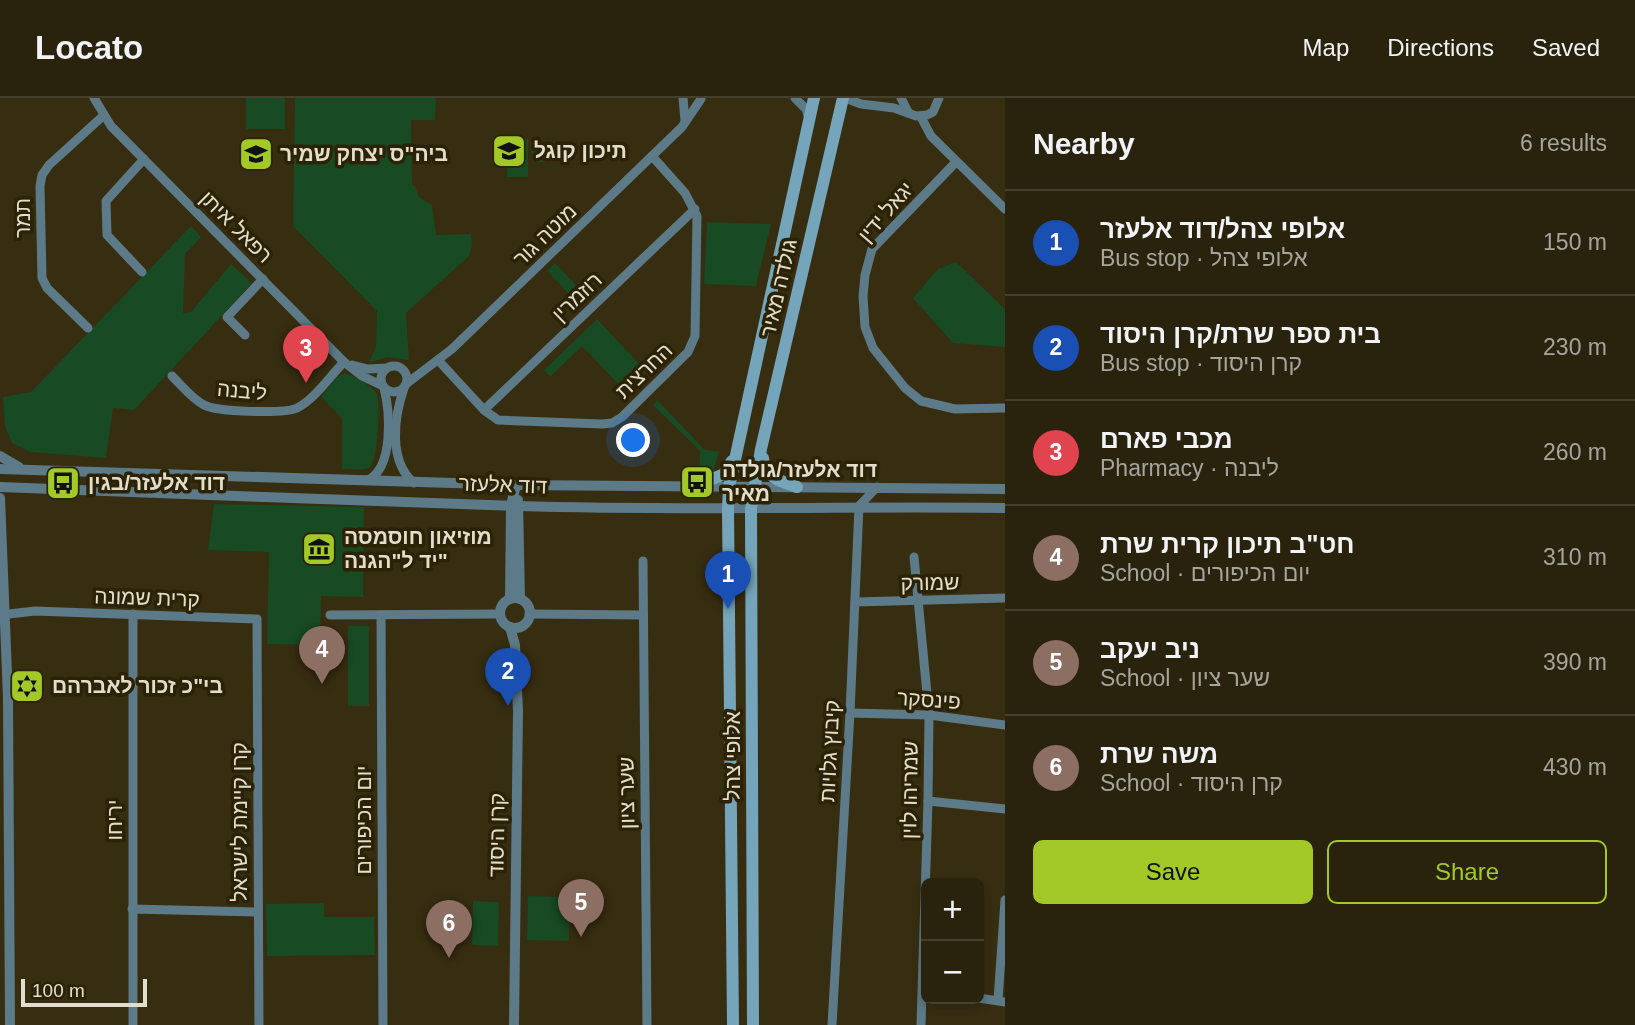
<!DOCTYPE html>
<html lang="en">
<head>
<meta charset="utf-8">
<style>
	body { margin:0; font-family:Helvetica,"Noto Sans Hebrew",sans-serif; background:#352f1b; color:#f1f3f6 }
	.controls { position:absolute; right:21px; bottom:21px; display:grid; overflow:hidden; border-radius:10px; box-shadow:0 4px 10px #0003 }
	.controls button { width:63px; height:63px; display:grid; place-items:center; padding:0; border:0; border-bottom:2px solid #453f2e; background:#29220d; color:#f1f3f6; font:35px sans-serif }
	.scale { position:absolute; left:21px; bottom:18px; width:126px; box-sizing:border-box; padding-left:7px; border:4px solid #e3ddcd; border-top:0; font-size:19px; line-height:24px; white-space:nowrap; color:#e3ddcd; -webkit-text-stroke:5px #2c2306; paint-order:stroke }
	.you { position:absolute; left:634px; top:343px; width:24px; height:24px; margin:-18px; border:5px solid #fff; border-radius:50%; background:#1a73e8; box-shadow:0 0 0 10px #1a73e833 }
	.badge { display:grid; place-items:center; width:46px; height:46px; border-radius:50%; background:#a2c928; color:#fff; font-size:23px; font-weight:700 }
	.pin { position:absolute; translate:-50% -58px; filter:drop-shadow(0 2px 4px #0008) }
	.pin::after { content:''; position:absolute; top:37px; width:24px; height:21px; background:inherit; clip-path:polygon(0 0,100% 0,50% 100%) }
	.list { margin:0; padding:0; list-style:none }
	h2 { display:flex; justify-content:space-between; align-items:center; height:91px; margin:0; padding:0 28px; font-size:30px }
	h2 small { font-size:23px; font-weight:400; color:#a5a49d }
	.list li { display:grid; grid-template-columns:46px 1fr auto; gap:21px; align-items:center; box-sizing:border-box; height:105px; padding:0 28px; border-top:2px solid #453f2e }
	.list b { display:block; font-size:26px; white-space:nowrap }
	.list p { margin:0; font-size:23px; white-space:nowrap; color:#a5a49d }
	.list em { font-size:23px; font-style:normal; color:#a5a49d }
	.actions { display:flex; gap:14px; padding:21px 28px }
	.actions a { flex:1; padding:16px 0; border:2px solid #a2c928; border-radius:10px; text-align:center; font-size:24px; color:#a2c928 }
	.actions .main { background:#a2c928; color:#111 }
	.map { position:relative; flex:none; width:1005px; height:927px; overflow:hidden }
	header { display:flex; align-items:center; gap:42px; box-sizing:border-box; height:98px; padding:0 35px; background:#29220d; border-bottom:2px solid #453f2e }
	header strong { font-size:33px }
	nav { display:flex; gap:38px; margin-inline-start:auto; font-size:24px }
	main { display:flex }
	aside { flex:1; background:#29220d }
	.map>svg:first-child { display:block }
</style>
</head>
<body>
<header>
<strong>Locato</strong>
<nav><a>Map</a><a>Directions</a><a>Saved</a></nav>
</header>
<main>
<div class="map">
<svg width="1005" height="927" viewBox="0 0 1005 927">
	<rect width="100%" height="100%" fill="#372d11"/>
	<g fill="#184a23">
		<rect x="246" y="0" width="39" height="31"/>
		<path d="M295 0H436L435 22H411L412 87 415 88 419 99 432 107 436 137 471 136 472 148 469 158 406 215 409 262 387 259 369 265 376 248 377 213 293 128Z"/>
		<path d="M507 40 528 41V79H507Z"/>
		<rect x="532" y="44" width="31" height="20"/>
		<path d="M707 124 771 126 756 188 704 186Z"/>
		<path d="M191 128 201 139 185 156 183 215 191 214 231 166 252 185 134 312 113 310 106 360 30 354 12 345 5 328 3 299 31 294Z"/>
		<path d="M956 164 1005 211V249L953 245 913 200 938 171Z"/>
		<path d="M555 165 589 201 578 212V205L547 173Z"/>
		<path d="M597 221 645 272 624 292 582 248 550 279 544 272Z"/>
		<path d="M345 275C354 278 373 288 377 296 381 305 378 366 369 370 362 373 349 371 342 371V320L321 299 338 278Z"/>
		<path d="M657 302 705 352 719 353 712 379 699 385 700 353 653 307Z"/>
		<path d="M214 406 364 409 363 499 321 498 320 547 267 546 269 454 208 452Z"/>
		<rect x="348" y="528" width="21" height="80"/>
		<path d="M528 798 569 799V843L527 842Z"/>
		<path d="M473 803 499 804 498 848 472 847Z"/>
		<path d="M324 805V819H374L375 857 267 858 266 806Z"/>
	</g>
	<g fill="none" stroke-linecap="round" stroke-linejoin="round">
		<g stroke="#5c7a87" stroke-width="9">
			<path d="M94 0 111 28 344 264 362 278 383 288"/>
			<path d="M683 0 685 22"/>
			<path d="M795 0 806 11 809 21"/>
			<path d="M845 0 861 6 894 10 916 18 927 17 933 14 939 0"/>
			<path d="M901 0 908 14"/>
			<path d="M921 19 931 38 1005 111"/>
			<path d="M956 64 872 151 865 177 863 198 865 229 873 250 905 290 921 303 955 311 1005 310"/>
			<path d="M142 174 107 137 106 103 144 61"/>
			<path d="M88 230 47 190 42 180 40 88 42 77 49 67 103 18"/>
			<path d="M245 237 227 219 263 181"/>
			<path d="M438 262 484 312 498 322 602 326 612 325 622 319 688 254 695 238 697 118 685 95 652 58"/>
			<path d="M352 267 368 271 387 270"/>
			<circle cx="394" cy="281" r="13"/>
			<path d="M172 278C182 288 192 301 204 307 217 314 284 316 297 310 315 301 330 278 344 264"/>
			<path d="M406 286 452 251 682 29 701 1"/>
			<path d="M404 290C394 319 388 363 414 385"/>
			<path d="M484 312 695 111"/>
			<path d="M368 382C394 369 390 314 384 290"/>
			<path d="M914 459 929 617 928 703 921 927"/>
			<path d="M643 463 647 927"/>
			<path d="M855 504 1005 500"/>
			<path d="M133 516V927"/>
			<path d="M529 516 643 517"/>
			<path d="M0 517 35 513 257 521 259 927"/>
			<path d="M330 517 500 516"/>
			<path d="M381 517 383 927"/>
			<path d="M850 615 929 617 1005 627"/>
			<path d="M928 703 1005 711"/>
			<path d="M132 811 257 814"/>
			<path d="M979 900 1005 904"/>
			<path d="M998 902 1005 802"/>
			<path d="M832 927 850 615 859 408 877 389"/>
		</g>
		<g stroke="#5c7a87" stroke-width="10">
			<path d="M0 358 19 369"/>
			<path d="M0 371 516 387 1005 391"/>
			<path d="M0 389C173 395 345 403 518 408 680 413 843 408 1005 410"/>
			<path d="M0 400 8 600 10 927"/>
			<path d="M518 402 520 501"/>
			<circle cx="515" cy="515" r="15"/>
			<path d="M510 501 511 407 516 387"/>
			<path d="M510 529 515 547 518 613 514 927"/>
		</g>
		<g stroke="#74a5ba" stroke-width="12">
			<path d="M763 360 765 373 778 382 797 389"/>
			<path d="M696 388 724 376 732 363"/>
			<path d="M733 927 728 410 729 389 814 0"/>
			<path d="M753 927 751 411 761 351 843 0"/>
		</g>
	</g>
	<defs>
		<g id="school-square" transform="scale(1.75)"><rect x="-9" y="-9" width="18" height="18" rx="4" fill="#a2c928" stroke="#2c2306"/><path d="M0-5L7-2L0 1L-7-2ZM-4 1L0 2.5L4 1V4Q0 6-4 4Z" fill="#111"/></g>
		<g id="bus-square" transform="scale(1.75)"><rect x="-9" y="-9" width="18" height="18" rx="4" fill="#a2c928" stroke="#2c2306"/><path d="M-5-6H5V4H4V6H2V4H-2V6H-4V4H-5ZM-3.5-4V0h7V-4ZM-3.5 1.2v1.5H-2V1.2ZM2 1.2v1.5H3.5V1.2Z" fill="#111"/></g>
		<g id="museum-square" transform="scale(1.75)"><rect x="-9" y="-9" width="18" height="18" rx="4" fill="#a2c928" stroke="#2c2306"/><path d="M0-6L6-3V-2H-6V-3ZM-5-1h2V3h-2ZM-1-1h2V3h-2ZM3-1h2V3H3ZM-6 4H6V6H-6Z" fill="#111"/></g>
		<g id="synagogue-square" transform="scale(1.75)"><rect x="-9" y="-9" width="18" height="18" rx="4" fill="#a2c928" stroke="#2c2306"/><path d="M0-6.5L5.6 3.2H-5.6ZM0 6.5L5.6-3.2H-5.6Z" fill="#111"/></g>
	</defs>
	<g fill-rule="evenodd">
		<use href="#school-square" x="509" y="53"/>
		<use href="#school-square" x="256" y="56"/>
		<use href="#bus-square" x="697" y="384"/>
		<use href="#bus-square" x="63" y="385"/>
		<use href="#museum-square" x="319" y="451"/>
		<use href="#synagogue-square" x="27" y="588"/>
	</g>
	<g text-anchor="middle" stroke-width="7" stroke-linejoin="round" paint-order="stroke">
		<g font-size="21" font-weight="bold" fill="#e3ddcd" stroke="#2c2306" text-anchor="start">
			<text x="534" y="60">תיכון קוגל</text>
			<text x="280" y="63">ביה"ס יצחק שמיר</text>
			<text x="722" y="379">דוד אלעזר/גולדה<tspan x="722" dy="24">מאיר</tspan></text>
			<text x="88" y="392">דוד אלעזר/בגין</text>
			<text x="344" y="446">מוזיאון חוסמסה<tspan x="344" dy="24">יד ל"הגנה"</tspan></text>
			<text x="52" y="595">בי"כ זכור לאברהם</text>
		</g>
		<g font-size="21" fill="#e3ddcd" stroke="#2c2306">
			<text transform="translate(886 114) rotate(-49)" y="7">יגאל ידין</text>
			<text transform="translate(23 120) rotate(-90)" y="7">תמר</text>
			<text transform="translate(236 129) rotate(45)" y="7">רפאל איתן</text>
			<text transform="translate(545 137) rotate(-44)" y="7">מוטה גור</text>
			<text transform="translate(779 190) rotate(-77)" y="7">גולדה מאיר</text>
			<text transform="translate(577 199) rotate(-44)" y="7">רוזמרין</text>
			<text transform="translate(644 273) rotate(-44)" y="7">החרצית</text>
			<text transform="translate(242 293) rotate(5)" y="7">ליבנה</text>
			<text transform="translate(503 387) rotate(2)" y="7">דוד אלעזר</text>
			<text transform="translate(930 485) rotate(-1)" y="7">שמורק</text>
			<text transform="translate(147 500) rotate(2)" y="7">קרית שמונה</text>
			<text transform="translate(929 602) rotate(4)" y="7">פינסקר</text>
			<text transform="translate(830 653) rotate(-87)" y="7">קיבוץ גלויות</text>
			<text transform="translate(733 658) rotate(-90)" y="7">אלופי צהל</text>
			<text transform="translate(910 692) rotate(-89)" y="7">שמריהו לוין</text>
			<text transform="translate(627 695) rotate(-91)" y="7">שער ציון</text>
			<text transform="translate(115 722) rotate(-90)" y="7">יריחו</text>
			<text transform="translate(364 722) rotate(-90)" y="7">יום הכיפורים</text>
			<text transform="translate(240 724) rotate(-90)" y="7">קרן קיימת לישראל</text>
			<text transform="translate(497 737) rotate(-89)" y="7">קרן היסוד</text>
		</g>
	</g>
</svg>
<div class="controls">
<button>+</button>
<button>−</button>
</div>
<div class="scale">100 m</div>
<div class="you"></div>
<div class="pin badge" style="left:728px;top:511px;background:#1a4fb4">1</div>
<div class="pin badge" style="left:508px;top:608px;background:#1a4fb4">2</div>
<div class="pin badge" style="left:306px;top:285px;background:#e0444e">3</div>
<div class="pin badge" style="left:322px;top:586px;background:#8d6e63">4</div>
<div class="pin badge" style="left:581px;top:839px;background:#8d6e63">5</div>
<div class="pin badge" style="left:449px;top:860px;background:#8d6e63">6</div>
</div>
<aside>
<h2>Nearby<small>6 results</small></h2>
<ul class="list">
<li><span class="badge" style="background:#1a4fb4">1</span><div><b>אלופי צהל/דוד אלעזר</b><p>Bus stop · אלופי צהל</p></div><em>150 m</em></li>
<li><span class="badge" style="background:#1a4fb4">2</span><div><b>בית ספר שרת/קרן היסוד</b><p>Bus stop · קרן היסוד</p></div><em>230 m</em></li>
<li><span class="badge" style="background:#e0444e">3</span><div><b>מכבי פארם</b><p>Pharmacy · ליבנה</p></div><em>260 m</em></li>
<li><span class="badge" style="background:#8d6e63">4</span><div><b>חט&quot;ב תיכון קרית שרת</b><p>School · יום הכיפורים</p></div><em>310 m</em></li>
<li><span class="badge" style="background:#8d6e63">5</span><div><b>ניב יעקב</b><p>School · שער ציון</p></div><em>390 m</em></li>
<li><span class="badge" style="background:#8d6e63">6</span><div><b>משה שרת</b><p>School · קרן היסוד</p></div><em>430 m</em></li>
</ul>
<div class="actions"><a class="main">Save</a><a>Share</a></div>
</aside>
</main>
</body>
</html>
